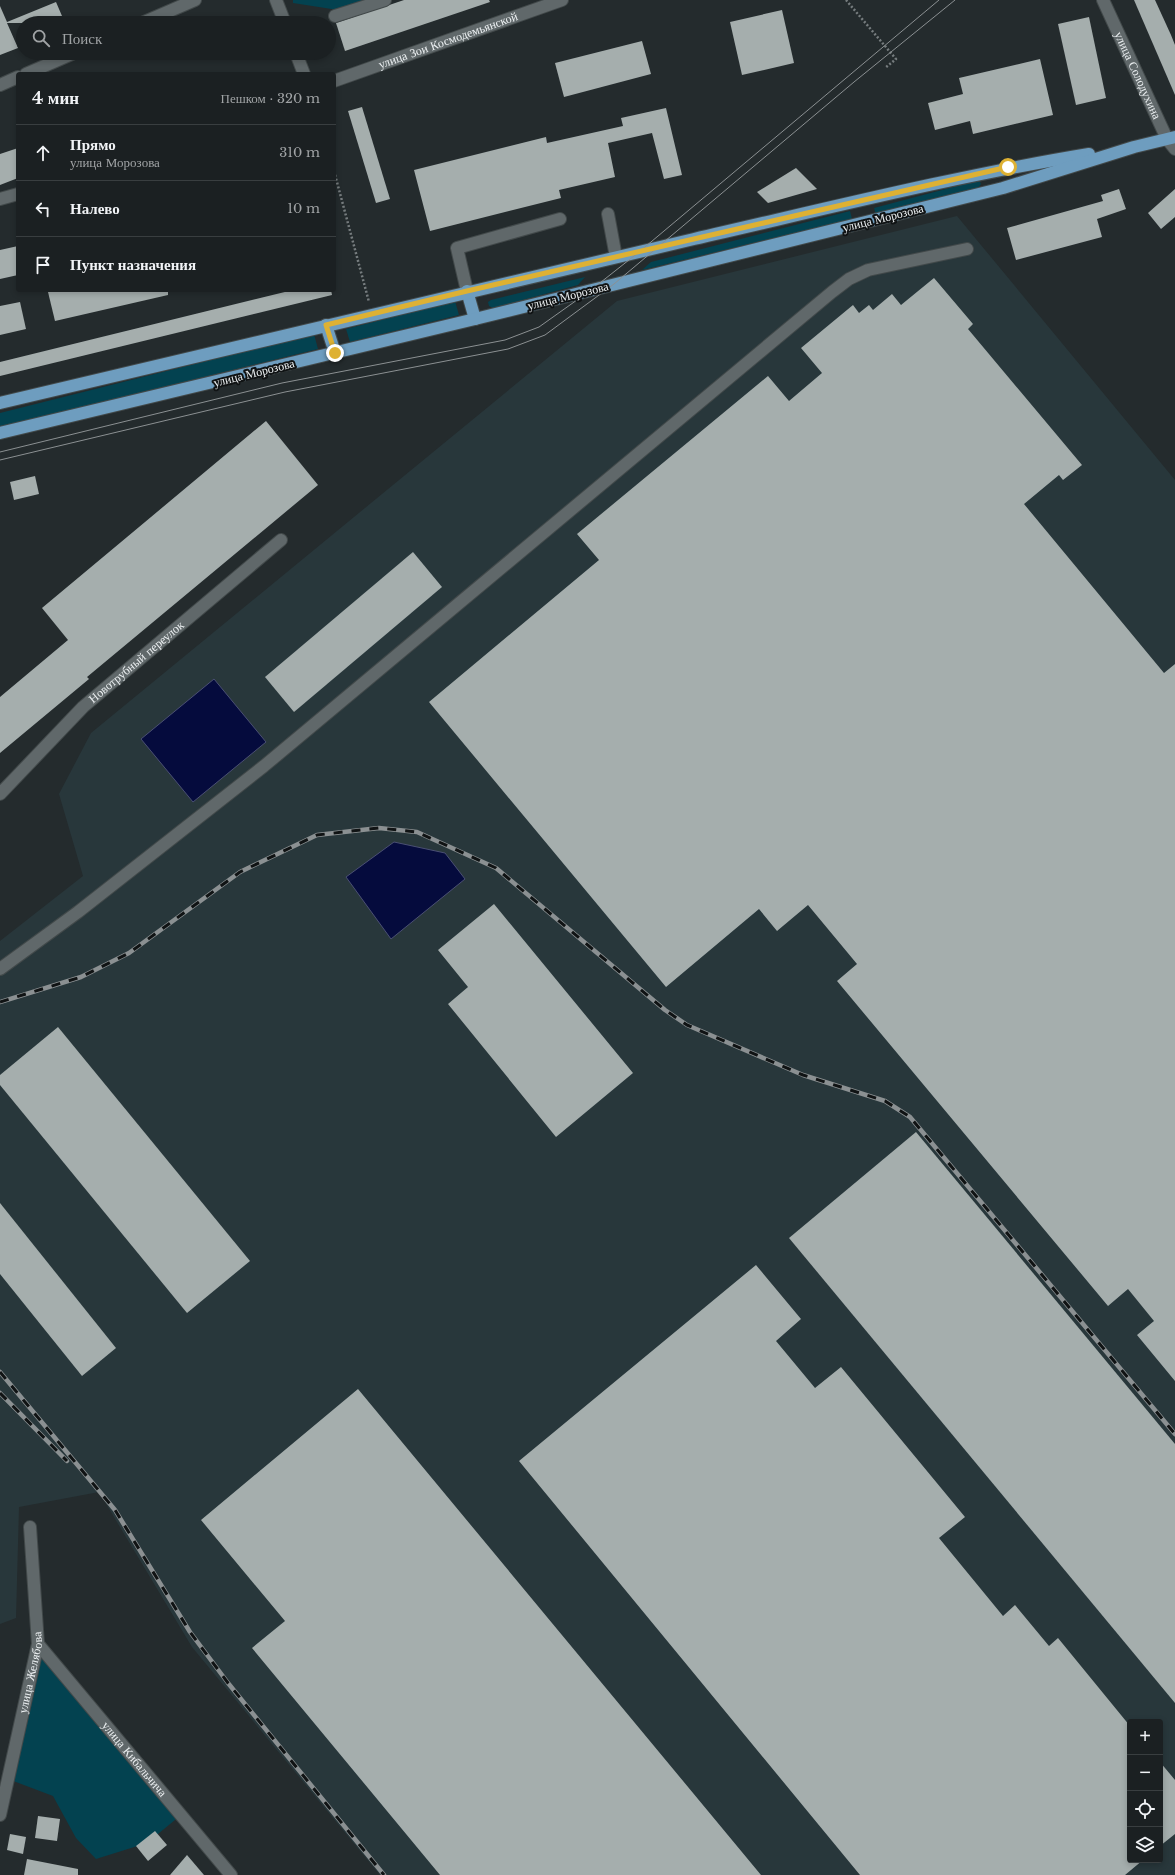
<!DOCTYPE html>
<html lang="ru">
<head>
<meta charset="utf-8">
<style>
	body { margin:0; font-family:"Libre Baskerville",serif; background:#282d2f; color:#f1f3f6 }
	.controls { position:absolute; right:12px; bottom:12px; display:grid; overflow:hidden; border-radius:4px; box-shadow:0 2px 6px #0003 }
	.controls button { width:36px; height:36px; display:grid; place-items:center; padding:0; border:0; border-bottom:1px solid #393e40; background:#1b2022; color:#f1f3f6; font:20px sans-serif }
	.stop { position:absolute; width:12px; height:12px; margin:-9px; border:3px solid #deb133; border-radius:50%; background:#fff }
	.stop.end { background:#deb133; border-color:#fff; box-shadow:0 1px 4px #0008 }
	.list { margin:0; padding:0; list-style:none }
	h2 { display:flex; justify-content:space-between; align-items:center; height:52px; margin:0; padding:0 16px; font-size:17px }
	h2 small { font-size:13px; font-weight:400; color:#a0a3a5 }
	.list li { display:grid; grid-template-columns:26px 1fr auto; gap:12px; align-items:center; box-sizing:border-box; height:56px; padding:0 16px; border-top:1px solid #393e40 }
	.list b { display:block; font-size:15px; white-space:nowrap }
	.list p { margin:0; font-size:13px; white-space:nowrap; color:#a0a3a5 }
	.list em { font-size:13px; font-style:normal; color:#a0a3a5 }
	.icon { flex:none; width:22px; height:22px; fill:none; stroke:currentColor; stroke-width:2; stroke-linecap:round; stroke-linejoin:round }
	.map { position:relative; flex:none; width:1175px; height:1875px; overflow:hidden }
	.search { position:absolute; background:#1b2022; box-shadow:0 2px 6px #0003; left:16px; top:16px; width:320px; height:44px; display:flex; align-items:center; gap:10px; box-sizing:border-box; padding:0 14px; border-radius:22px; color:#a0a3a5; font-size:15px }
	.panel { position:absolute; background:#1b2022; box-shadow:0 2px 6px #0003; left:16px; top:72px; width:320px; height:220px; border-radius:4px }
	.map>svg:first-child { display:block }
</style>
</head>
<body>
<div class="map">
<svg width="1175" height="1875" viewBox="0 0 1175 1875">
	<rect width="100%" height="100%" fill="#242b2d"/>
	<path fill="#28373b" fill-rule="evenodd" d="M957 216 1175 480V1875H380L192 1647 99 1492 19 1507 16 1618 0 1624V941L83 876 59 794 91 733 617 301ZM1130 1722H1160V1860H1130Z"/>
	<g fill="#034250">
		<path d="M293 0H367L338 10 293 3Z"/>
		<path d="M976 181 980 182 981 184 978 188 876 215 874 208Z"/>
		<path d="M850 211 852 219 642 270 651 262Z"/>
		<path d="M585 277 578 285 493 308 489 306 488 302 491 300Z"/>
		<path d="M455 301 459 315 350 342 346 329Z"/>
		<path d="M314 334 318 349 0 427V413Z"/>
		<path d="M38 1644 181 1815 147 1843 96 1859 76 1838 53 1796 8 1779Z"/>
	</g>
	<g fill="#050b3d" stroke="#4a4f73">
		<path d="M214 679 266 742 193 802 141 739Z"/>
		<path d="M394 842 445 853 465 879 391 939 346 877Z"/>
	</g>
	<g fill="#a5aead">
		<path d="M404 0H489L490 2 345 51 336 23Z"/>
		<path d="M1134 0H1155L1171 35 1175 45V95Z"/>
		<path d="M56 2 65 23H7L18 48 0 55V6L7 22Z"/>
		<path d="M782 10 794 63 742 75 730 22Z"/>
		<path d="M1089 17 1106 98 1076 105 1058 24Z"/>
		<path d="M642 41 651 74 564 97 555 63Z"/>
		<path d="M1040 59 1053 115 973 134 970 121 935 130 928 103 963 94 959 78Z"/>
		<path d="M362 107 390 199 376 203 348 111Z"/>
		<path d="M666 108 682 175 664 179 652 133 608 143 615 177 559 190 561 198 430 231 414 170 546 137 547 143 623 126 621 118Z"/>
		<path d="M18 148V178L0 185V154Z"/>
		<path d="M796 168 817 189 768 203 757 192Z"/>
		<path d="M1119 189 1126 209 1097 219 1102 237 1016 260 1007 228 1103 201 1101 195Z"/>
		<path d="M1175 189V217L1161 229 1148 213Z"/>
		<path d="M18 246V275L0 279V250Z"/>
		<path d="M934 278 973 324 968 329 1082 465 1063 480 1059 475 1024 504 1164 673 1175 664V1381L1137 1335 1154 1321 1128 1289 1108 1306 837 981 857 964 808 905 777 931 759 909 666 987 429 702 599 560 577 534 768 376 789 401 822 373 801 348 853 305 859 313 869 305 873 310 892 294 901 305Z"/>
		<path d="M59 290H168V295L55 321 48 292Z"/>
		<path d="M293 290H331L332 295 0 376V362Z"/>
		<path d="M20 302 26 329 0 335V306Z"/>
		<path d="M266 421 318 485 87 677 89 679 0 753V697L68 640 42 608Z"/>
		<path d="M35 476 39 494 14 500 10 482Z"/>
		<path d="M413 552 442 587 294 712 265 677Z"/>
		<path d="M494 904 633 1073 556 1137 448 1004 468 987 438 950Z"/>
		<path d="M58 1027 250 1261 187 1313 0 1085V1075Z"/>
		<path d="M916 1132 1175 1444V1703L789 1238Z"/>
		<path d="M0 1203 116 1348 82 1376 0 1274Z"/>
		<path d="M756 1265 801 1319 776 1341 815 1388 841 1367 965 1517 939 1538 1003 1616 1015 1605 1049 1646 1058 1638 1130 1726V1860H1143L1125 1875H860L519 1461Z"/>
		<path d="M358 1389 761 1875H440L252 1648 285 1621 201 1520Z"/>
		<path d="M1160 1762 1175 1780V1834L1160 1846Z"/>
		<path d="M38 1816 60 1819 57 1841 35 1838Z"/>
		<path d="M155 1831 167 1845 148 1861 136 1846Z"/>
		<path d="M10 1834 26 1837 23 1854 7 1850Z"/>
		<path d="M187 1855 204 1875H170Z"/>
		<path d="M27 1859 78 1869V1875H24Z"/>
	</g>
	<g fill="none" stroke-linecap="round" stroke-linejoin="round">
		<g stroke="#42494a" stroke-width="14">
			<g id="minor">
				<path d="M276 0 285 23"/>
				<path id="s1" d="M1103 0 1167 139 1175 149"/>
				<path d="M335 16 385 0"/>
				<path d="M142 23 195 0"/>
				<path d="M296 53 304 74"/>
				<path d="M26 74 74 53"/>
				<path id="s2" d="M334 81 562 0"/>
				<path d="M0 85 18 77"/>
				<path d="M0 199 18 194"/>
				<path d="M608 214 616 257"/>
				<path d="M467 291 457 248 560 219"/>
				<path id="s3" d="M0 794 83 707 281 540"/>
				<path d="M0 969 78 912 264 766 832 292 849 279 868 270 967 249"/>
				<path id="s4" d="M38 1644 231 1875"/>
				<path id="s5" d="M0 1815 38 1644 30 1527"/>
			</g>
		</g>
		<g stroke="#42494a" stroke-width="14">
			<g id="major">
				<path d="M467 291 475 319"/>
				<path d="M326 325 335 353"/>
				<path d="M0 403C231 348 462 292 694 239 825 209 956 176 1089 154"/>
				<path d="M0 433 475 319 1003 188 1134 147 1175 137"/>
			</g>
		</g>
		<g stroke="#767c7e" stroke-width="2.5" stroke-dasharray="2 2" stroke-linecap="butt">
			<path d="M846 0 896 59 885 68"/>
			<path d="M334 171 369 302"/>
		</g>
		<use href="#minor" stroke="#60686a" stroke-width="12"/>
		<use href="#major" stroke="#6e9dbf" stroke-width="12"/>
		<g stroke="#8b9092" stroke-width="1">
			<path d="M0 452 282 383 505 340 539 327 591 290 639 252 939 0"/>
			<path d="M0 460 285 392 508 349 545 335 614 284 854 82 955 0"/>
		</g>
		<g stroke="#8b9092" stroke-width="4.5">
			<g id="rail">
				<path d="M0 1002 81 977 129 953 240 872 317 835 379 828 417 832 496 868 665 1010 687 1025 803 1075 885 1101 910 1117 1175 1434"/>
				<path d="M0 1372 115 1510 190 1632 228 1683 384 1875"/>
				<path d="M0 1393 67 1461"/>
			</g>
		</g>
		<use href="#rail" stroke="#101314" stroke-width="3" stroke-dasharray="9" stroke-linecap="butt"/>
	</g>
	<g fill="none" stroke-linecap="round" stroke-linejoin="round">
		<path stroke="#deb133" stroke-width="5" d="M335 353 326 325 467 291 1008 167"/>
	</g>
	<g text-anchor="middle" stroke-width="4" stroke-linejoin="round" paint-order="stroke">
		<g font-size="12" fill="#ebeff1" stroke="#101314">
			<text dy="4" stroke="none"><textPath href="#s2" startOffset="121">улица Зои Космодемьянской</textPath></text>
			<text dy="4" stroke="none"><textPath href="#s1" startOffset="83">улица Солодухина</textPath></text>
			<text transform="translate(883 218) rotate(-14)" y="4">улица Морозова</text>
			<text transform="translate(568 296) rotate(-14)" y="4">улица Морозова</text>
			<text transform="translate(254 373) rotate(-14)" y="4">улица Морозова</text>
			<text dy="4" stroke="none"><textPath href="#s3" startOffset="190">Новотрубный переулок</textPath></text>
			<text dy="4" stroke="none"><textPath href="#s5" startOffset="146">улица Желябова</textPath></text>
			<text dy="4" stroke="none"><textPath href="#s4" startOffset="150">улица Кибальчича</textPath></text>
		</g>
	</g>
</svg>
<div class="controls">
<button>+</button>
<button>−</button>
<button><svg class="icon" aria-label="locate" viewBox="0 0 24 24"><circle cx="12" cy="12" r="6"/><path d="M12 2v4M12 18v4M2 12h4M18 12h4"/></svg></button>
<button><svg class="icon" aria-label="layers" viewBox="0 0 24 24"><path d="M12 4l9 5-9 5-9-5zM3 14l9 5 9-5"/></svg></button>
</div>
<div class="stop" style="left:1008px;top:167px"></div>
<div class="stop end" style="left:335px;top:353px"></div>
<div class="search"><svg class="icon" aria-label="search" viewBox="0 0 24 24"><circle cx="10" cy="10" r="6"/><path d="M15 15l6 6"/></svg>Поиск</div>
<section class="panel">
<h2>4 мин<small>Пешком · 320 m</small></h2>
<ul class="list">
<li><svg class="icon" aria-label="ahead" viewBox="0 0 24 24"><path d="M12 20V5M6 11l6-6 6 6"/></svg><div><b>Прямо</b><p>улица Морозова</p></div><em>310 m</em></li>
<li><svg class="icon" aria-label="left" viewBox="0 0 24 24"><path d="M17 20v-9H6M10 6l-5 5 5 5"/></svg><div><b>Налево</b></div><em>10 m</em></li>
<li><svg class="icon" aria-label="arrive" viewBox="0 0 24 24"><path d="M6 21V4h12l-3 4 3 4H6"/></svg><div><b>Пункт назначения</b></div></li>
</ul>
</section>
</div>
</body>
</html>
